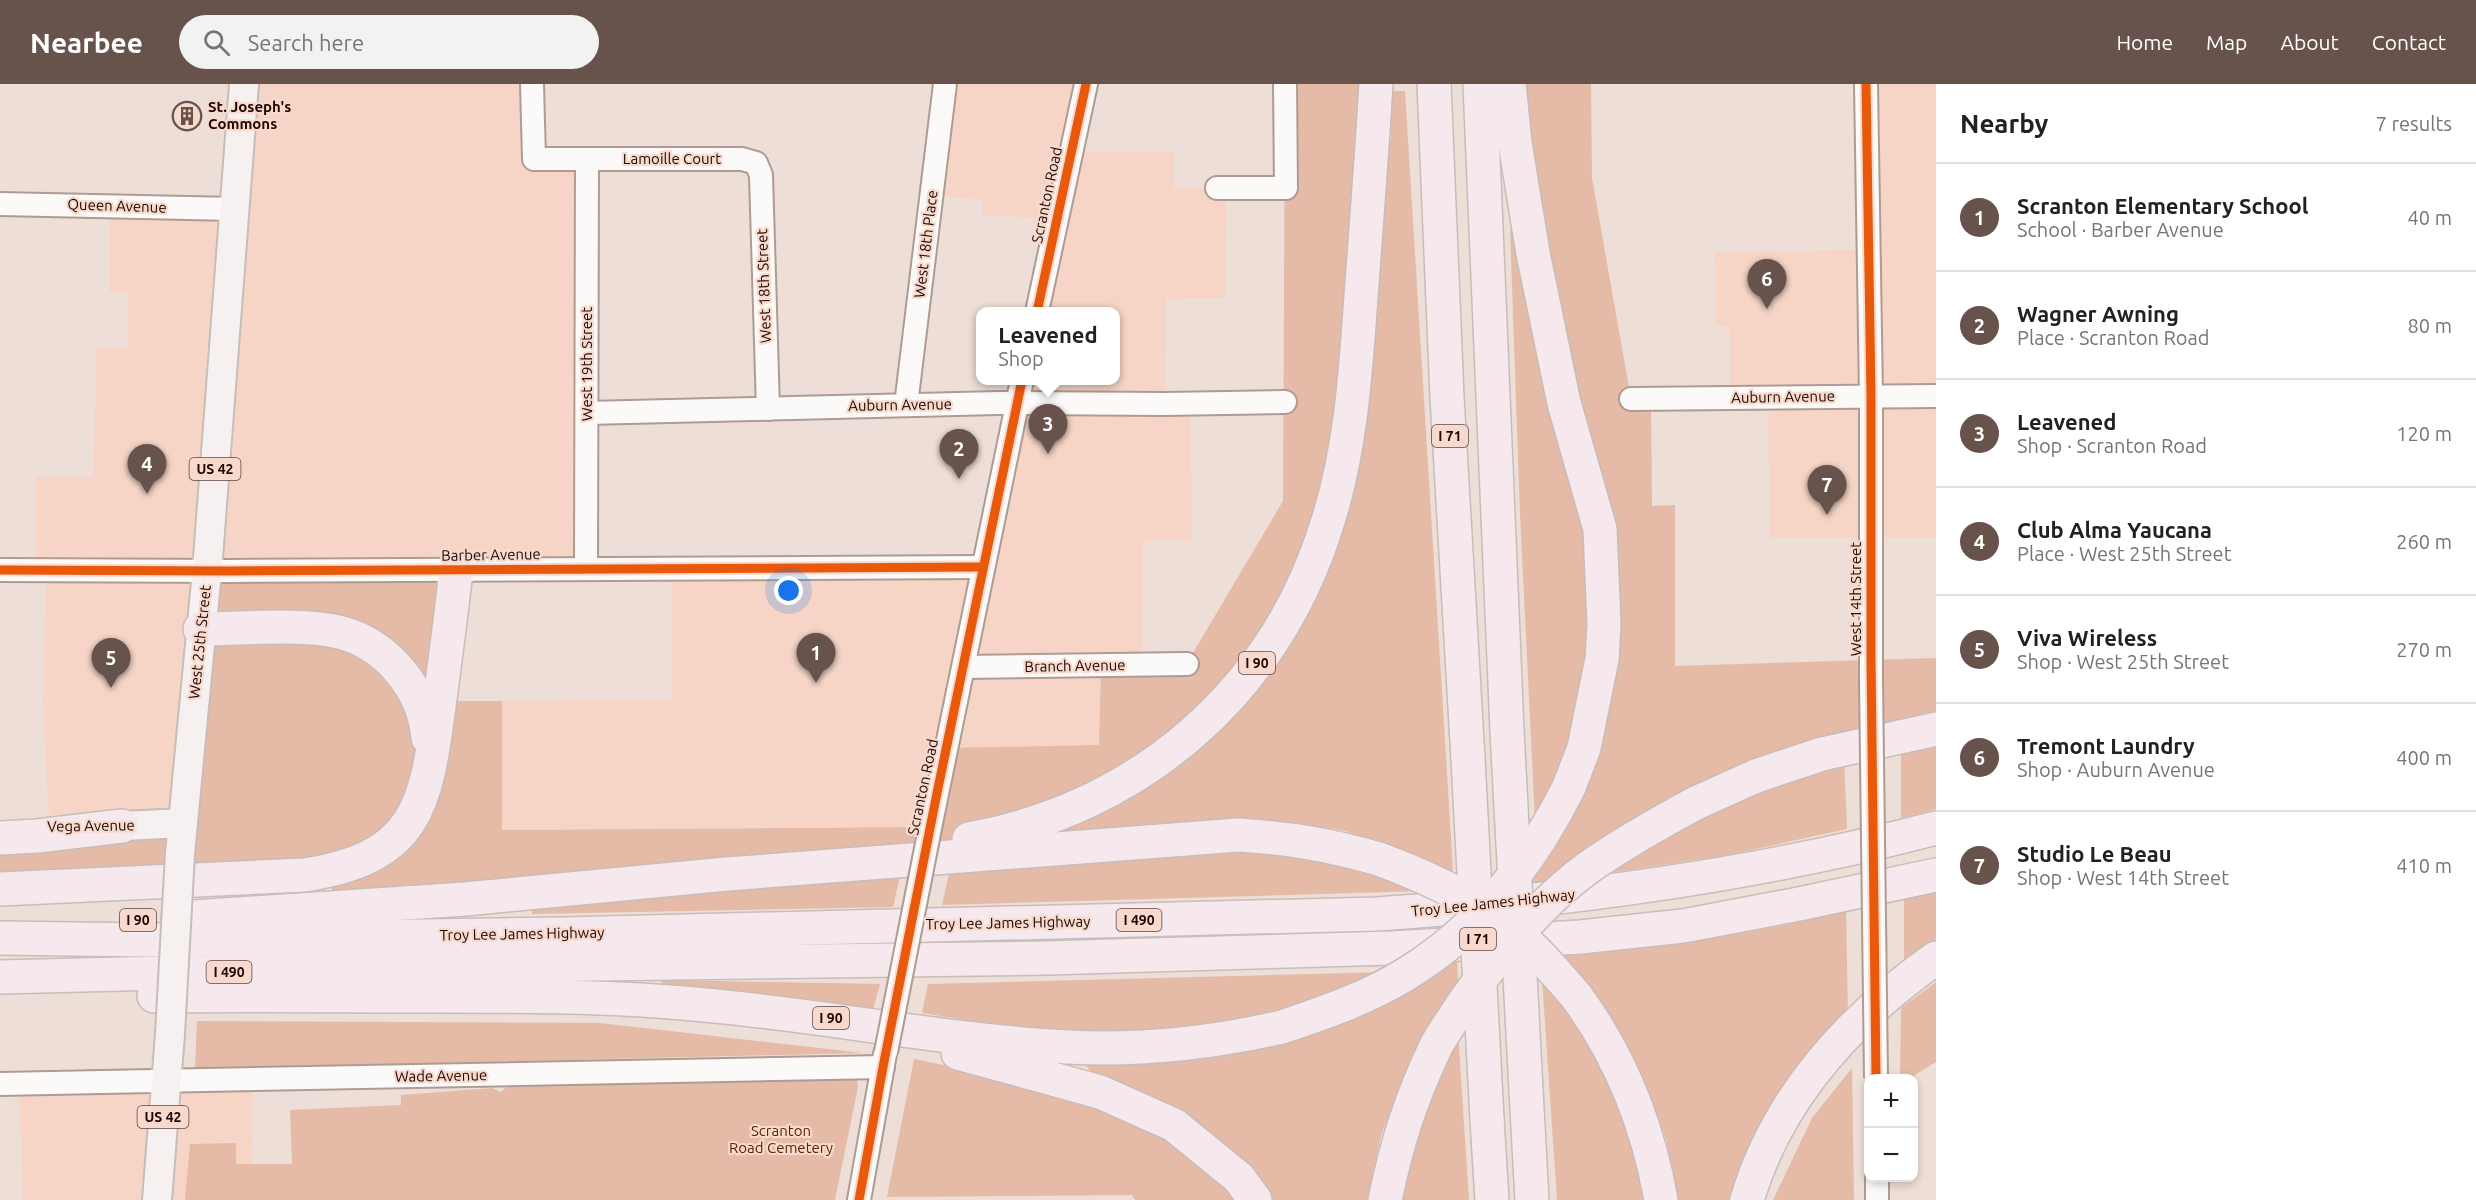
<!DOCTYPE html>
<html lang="en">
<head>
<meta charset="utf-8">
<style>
	body { margin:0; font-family:Ubuntu,sans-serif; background:#f2f2f2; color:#202124 }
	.controls { position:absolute; right:18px; bottom:18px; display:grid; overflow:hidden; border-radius:12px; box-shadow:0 3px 9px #0003 }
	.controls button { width:54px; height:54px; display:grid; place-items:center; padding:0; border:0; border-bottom:2px solid #e0e0e0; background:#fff; color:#202124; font:30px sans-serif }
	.you { position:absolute; left:789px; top:507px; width:21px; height:21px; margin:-15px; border:4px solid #fff; border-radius:50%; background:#1a73e8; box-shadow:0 0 0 9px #1a73e833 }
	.badge { display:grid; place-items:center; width:39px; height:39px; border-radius:50%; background:#67524c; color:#fff; font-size:20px; font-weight:700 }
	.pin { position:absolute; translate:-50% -50px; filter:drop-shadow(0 2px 3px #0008) }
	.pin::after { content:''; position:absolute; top:32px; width:21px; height:18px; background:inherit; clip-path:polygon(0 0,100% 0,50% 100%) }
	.popup { position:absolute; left:976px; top:223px; width:144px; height:78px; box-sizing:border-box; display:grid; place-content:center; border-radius:12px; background:#fff; filter:drop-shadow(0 2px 4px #0005); font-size:20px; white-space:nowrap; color:#757577 }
	.popup b { font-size:22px; color:#202124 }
	.popup::after { content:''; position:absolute; left:50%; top:100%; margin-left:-12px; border:12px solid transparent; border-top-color:#fff }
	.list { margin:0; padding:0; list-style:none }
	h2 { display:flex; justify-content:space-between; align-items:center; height:78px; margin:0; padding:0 24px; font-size:26px }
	h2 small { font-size:20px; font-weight:400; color:#757577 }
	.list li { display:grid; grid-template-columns:39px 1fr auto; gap:18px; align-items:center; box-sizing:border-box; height:108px; padding:0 24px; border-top:2px solid #e0e0e0 }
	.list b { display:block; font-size:22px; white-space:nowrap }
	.list p { margin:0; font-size:20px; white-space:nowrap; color:#757577 }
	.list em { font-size:20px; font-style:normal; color:#757577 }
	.icon { flex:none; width:33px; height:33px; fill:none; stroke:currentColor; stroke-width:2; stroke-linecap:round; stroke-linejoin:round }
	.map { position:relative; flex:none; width:1936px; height:1116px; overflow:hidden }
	header { display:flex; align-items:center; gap:36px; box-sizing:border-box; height:84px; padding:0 30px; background:#67524c; color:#fff }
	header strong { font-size:28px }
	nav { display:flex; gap:33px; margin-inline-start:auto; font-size:21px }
	.search { width:420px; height:54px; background:#f2f2f2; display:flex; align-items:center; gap:15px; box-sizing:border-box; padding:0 21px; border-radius:33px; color:#757577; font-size:22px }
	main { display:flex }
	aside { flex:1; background:#fff }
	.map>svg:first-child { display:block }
</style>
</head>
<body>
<header>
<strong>Nearbee</strong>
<div class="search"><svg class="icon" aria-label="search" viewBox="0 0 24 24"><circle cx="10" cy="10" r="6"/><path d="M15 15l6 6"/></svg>Search here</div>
<nav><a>Home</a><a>Map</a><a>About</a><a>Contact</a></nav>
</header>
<main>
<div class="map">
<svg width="1936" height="1116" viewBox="0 0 1936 1116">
	<rect width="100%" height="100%" fill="#edded7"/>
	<g fill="#f6d5c6">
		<path d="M244 0H532L534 75H587L586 485 456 487 183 739 49 742 43 619 46 486H35L36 393H93L97 264H127L128 209H109V123L234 124Z"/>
		<path d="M945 0H1086L1072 67 1174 68V104H1227L1225 214 1166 215 1165 320 1190 319 1192 453 1189 457H1143L1142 580 1101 581 1099 661 947 664 930 743 502 746V617L672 615 671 485 982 483 1022 297 1116 296V228L1037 227 1057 134 983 132V116L932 111Z"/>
		<path d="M1866 0H1936V454H1770L1768 314H1729V242L1716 241 1715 168 1869 166Z"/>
		<path d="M253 995 251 1116H23L19 1000Z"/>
	</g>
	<g fill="#e5baa7">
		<path d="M1285 0H1376L1318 468 1172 666 950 759 331 824 333 787 0 793V743L183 739 207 487H456L440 617H502V746L930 743 947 664 1099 661 1101 581 1187 579 1283 417Z"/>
		<path d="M1509 0H1591L1592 94 1631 315H1651L1652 422 1675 421V582L1936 574V645L1822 670 1513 818 1539 758 1604 540Z"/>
		<path d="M1391 7H1405L1453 787 1346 747 1295 740 1030 754 1125 714 1315 509 1382 89 1391 53Z"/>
		<path d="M1510 145 1515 151 1586 437 1592 563 1563 681 1535 737 1520 430Z"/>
		<path d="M1936 657V725L1901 734V663Z"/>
		<path d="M1844 675 1847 745 1728 771 1608 789 1662 753 1721 721Z"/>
		<path d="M1244 762 1311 769 1423 807 942 821 950 785Z"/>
		<path d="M901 788 893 823 532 830V825Z"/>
		<path d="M1936 804V863L1904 887V813Z"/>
		<path d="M1846 826 1848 929 1734 1116H1677L1666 1055 1638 981 1584 898 1563 870C1658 860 1753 853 1846 826Z"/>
		<path d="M1457 874 1458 897 1426 946 1418 969 1403 993 1381 1052 1367 1116H1270L1119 1003 1090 987 1086 981C1116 979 1147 980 1178 978 1275 970 1381 937 1457 874Z"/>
		<path d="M1386 888 1346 909 1240 941 1127 949 1064 948 1016 944 922 929 928 900Z"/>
		<path d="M1542 895 1603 970 1650 1116H1557Z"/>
		<path d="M661 896 880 900 873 926 663 903Z"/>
		<path d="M1936 898V978L1910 994H1900L1901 924Z"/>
		<path d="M197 937 600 939 863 969 195 985Z"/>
		<path d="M1458 947 1469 1116H1399L1425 1021Z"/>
		<path d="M914 975 993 991 1064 1009 1168 1052 1207 1083 1238 1116H1135L1132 1111 887 1113Z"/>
		<path d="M1852 984 1854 1116H1773L1812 1034Z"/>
		<path d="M857 993 858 1003 835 1116H185L190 1060 236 1059V1080H292L290 1026 401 1021V1011L492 1004 501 1008 512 998Z"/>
	</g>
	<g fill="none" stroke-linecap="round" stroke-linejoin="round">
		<g stroke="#ae9b93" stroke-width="26">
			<g id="minor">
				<path d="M532 0 534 75H742L756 79 761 91 768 325"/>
				<path d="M1866 0 1871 312V597"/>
				<path d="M1217 104H1286L1285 0"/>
				<path d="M0 120 234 125"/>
				<path d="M1037 228 1086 0"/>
				<path d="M1631 315 1936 312"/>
				<path d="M906 321 945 0"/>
				<path d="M587 329 998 319 1165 320 1285 318"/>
				<path d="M586 485 587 75"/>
				<path d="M0 486 228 487 982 483"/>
				<path d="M964 583 1187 580"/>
				<path d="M932 734 1022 296"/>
				<path d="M0 1000 883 983"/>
				<path d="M1877 1094V1116"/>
				<path d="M859 1116 885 970"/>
			</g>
		</g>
		<g stroke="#c7bdb9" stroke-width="32">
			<g id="major">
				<path d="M122 742 183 739"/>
				<path d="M180 770 207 487 244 0"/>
				<path d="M157 1116 170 950"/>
			</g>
		</g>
		<g stroke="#c7bdb9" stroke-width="36">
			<g id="highway">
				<path d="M1434 0 1447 313 1468 675"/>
				<path d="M1480 0 1507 647"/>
				<path d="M1509 0 1515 59 1533 169 1564 319 1600 445 1604 540 1602 575 1584 664 1569 703"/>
				<path d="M200 545C241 545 300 539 339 548 387 560 424 605 428 654"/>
				<path d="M1696 719 1756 692 1822 670 1936 645"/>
				<path d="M0 754 37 752 122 742"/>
				<path d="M969 755C1139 724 1274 609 1326 443 1352 365 1356 281 1362 199 1367 133 1372 66 1376 0"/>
				<path d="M0 805 304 791C417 774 426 723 439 622 445 577 451 532 456 487"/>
				<path d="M178 834 465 815 727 790 1238 751C1290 754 1330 761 1379 775"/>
				<path d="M0 854 150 856 565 850 1377 830C1565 817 1753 792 1936 744"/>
				<path d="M0 893 459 882 1046 874 1392 864 1580 853 1683 842 1799 820 1936 791"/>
				<path d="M154 912C247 911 340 912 433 912 516 912 600 912 683 919 811 929 938 956 1067 963 1139 967 1212 959 1282 943"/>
				<path d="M1576 912C1621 973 1648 1042 1661 1116"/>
				<path d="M958 969 1100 1008 1174 1041 1239 1094 1255 1116"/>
				<path d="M1526 1006 1532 1116"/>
				<path d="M1487 1035 1492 1116"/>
				<path d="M1385 1116C1397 1058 1411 1014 1437 960"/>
				<path d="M1747 1116C1777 1014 1851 934 1936 874"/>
			</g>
		</g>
		<use href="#minor" stroke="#fcfaf9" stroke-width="22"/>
		<use href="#major" stroke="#f7f0f1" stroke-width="28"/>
		<use href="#highway" stroke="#f5e9ed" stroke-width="33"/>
		<g stroke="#ae9b93" stroke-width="26" stroke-linecap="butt">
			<g id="minor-bridge">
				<path d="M1871 597 1876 994"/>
				<path d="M886 968 932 734"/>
			</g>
		</g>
		<g stroke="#c7bdb9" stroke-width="32" stroke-linecap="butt">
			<path id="major-bridge" d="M170 950 180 770"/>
		</g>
		<g stroke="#c7bdb9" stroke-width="36" stroke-linecap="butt">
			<g id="highway-bridge">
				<path d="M1507 647 1526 1006"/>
				<path d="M1468 675 1487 1035"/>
				<path d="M1379 775C1419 790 1459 808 1495 832 1526 854 1552 884 1576 912"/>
				<path d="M1282 943C1323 929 1365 915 1403 892 1477 848 1531 779 1569 703"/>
				<path d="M1437 960C1474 899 1531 825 1589 783 1623 759 1659 739 1696 719"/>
			</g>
		</g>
		<use href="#minor-bridge" stroke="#fcfaf9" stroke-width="22"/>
		<use href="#major-bridge" stroke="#f7f0f1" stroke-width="28"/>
		<use href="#highway-bridge" stroke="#f5e9ed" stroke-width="33"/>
		<g stroke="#f7dacd" stroke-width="13">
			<g id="cycleway">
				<path d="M1866 0 1871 312V576L1876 994"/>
				<path d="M1037 228 1086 0"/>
				<path d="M0 486 228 487 982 483"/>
				<path d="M859 1116 883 983 935 719 1022 296"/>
			</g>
		</g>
		<use href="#cycleway" stroke="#e8590c" stroke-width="9"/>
	</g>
	<defs>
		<g id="building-ring" transform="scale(1.5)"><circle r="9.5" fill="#f7dacd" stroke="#67524c" stroke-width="1.5"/><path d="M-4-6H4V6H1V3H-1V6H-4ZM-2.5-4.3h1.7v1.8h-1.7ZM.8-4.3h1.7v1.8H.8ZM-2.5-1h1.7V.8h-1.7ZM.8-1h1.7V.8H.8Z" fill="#67524c"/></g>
	</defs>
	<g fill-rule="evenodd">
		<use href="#building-ring" x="187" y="32"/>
	</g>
	<g text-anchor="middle" stroke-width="4.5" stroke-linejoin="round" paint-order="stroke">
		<g fill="#f7dacd" stroke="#60463e" stroke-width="1.5">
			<rect x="1432" y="341" width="36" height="22" rx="4.5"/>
			<rect x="189.5" y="374" width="51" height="22" rx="4.5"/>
			<rect x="1239" y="568" width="36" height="22" rx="4.5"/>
			<rect x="120" y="825" width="36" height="22" rx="4.5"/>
			<rect x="1116.5" y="825" width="45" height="22" rx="4.5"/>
			<rect x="1460" y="844" width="36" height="22" rx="4.5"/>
			<rect x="206.5" y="877" width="45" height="22" rx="4.5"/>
			<rect x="813" y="923" width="36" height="22" rx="4.5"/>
			<rect x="137.5" y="1022" width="51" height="22" rx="4.5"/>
		</g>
		<g font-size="14" font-weight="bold" fill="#1f0701">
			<text x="1450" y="357">I 71</text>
			<text x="215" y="390">US 42</text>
			<text x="1257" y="584">I 90</text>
			<text x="138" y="841">I 90</text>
			<text x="1139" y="841">I 490</text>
			<text x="1478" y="860">I 71</text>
			<text x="229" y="893">I 490</text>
			<text x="831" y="939">I 90</text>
			<text x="163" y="1038">US 42</text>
		</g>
		<g font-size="15" font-weight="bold" fill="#1f0701" stroke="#f7dacd" text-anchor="start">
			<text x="208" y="28">St. Joseph's<tspan x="208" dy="17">Commons</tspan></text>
		</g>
		<g font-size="15" fill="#1f0701" stroke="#f7dacd">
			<text x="672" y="80">Lamoille Court</text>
			<text transform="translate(1047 111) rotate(-78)" y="5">Scranton Road</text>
			<text transform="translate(117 122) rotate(2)" y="5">Queen Avenue</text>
			<text transform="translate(926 160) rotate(-83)" y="5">West 18th Place</text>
			<text transform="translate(764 202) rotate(-92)" y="5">West 18th Street</text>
			<text transform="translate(587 280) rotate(-90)" y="5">West 19th Street</text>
			<text transform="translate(1783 313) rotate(-1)" y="5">Auburn Avenue</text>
			<text transform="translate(900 321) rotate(-1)" y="5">Auburn Avenue</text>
			<text transform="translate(491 471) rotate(-1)" y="5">Barber Avenue</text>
			<text transform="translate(1856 515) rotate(-90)" y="5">West 14th Street</text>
			<text transform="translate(200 558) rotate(-84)" y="5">West 25th Street</text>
			<text transform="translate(1075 582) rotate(-1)" y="5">Branch Avenue</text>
			<text transform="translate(923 703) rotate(-78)" y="5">Scranton Road</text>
			<text transform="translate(91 742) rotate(-1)" y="5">Vega Avenue</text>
			<text transform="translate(1493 819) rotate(-6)" y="5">Troy Lee James Highway</text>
			<text transform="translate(1008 839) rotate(-1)" y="5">Troy Lee James Highway</text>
			<text transform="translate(522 850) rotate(-1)" y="5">Troy Lee James Highway</text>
			<text transform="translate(441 992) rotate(-1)" y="5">Wade Avenue</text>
		</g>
		<g font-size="15" fill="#612100" stroke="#f7dacd">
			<text x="781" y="1052">Scranton<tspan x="781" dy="17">Road Cemetery</tspan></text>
		</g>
	</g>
</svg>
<div class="controls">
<button>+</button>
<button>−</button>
</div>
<div class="you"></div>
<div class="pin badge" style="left:816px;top:599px">1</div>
<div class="pin badge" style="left:959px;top:395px">2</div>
<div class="pin badge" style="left:1048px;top:370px">3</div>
<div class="popup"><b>Leavened</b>Shop</div>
<div class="pin badge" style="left:147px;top:410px">4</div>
<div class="pin badge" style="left:111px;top:604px">5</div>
<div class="pin badge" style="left:1767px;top:225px">6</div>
<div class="pin badge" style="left:1827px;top:431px">7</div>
</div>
<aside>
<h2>Nearby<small>7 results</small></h2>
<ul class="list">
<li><span class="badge">1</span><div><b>Scranton Elementary School</b><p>School · Barber Avenue</p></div><em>40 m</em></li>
<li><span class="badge">2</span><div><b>Wagner Awning</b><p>Place · Scranton Road</p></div><em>80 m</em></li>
<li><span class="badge">3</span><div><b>Leavened</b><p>Shop · Scranton Road</p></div><em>120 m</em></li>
<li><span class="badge">4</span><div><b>Club Alma Yaucana</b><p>Place · West 25th Street</p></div><em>260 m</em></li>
<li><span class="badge">5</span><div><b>Viva Wireless</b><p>Shop · West 25th Street</p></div><em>270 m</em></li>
<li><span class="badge">6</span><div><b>Tremont Laundry</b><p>Shop · Auburn Avenue</p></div><em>400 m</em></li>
<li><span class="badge">7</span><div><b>Studio Le Beau</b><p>Shop · West 14th Street</p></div><em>410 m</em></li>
</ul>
</aside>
</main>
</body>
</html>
